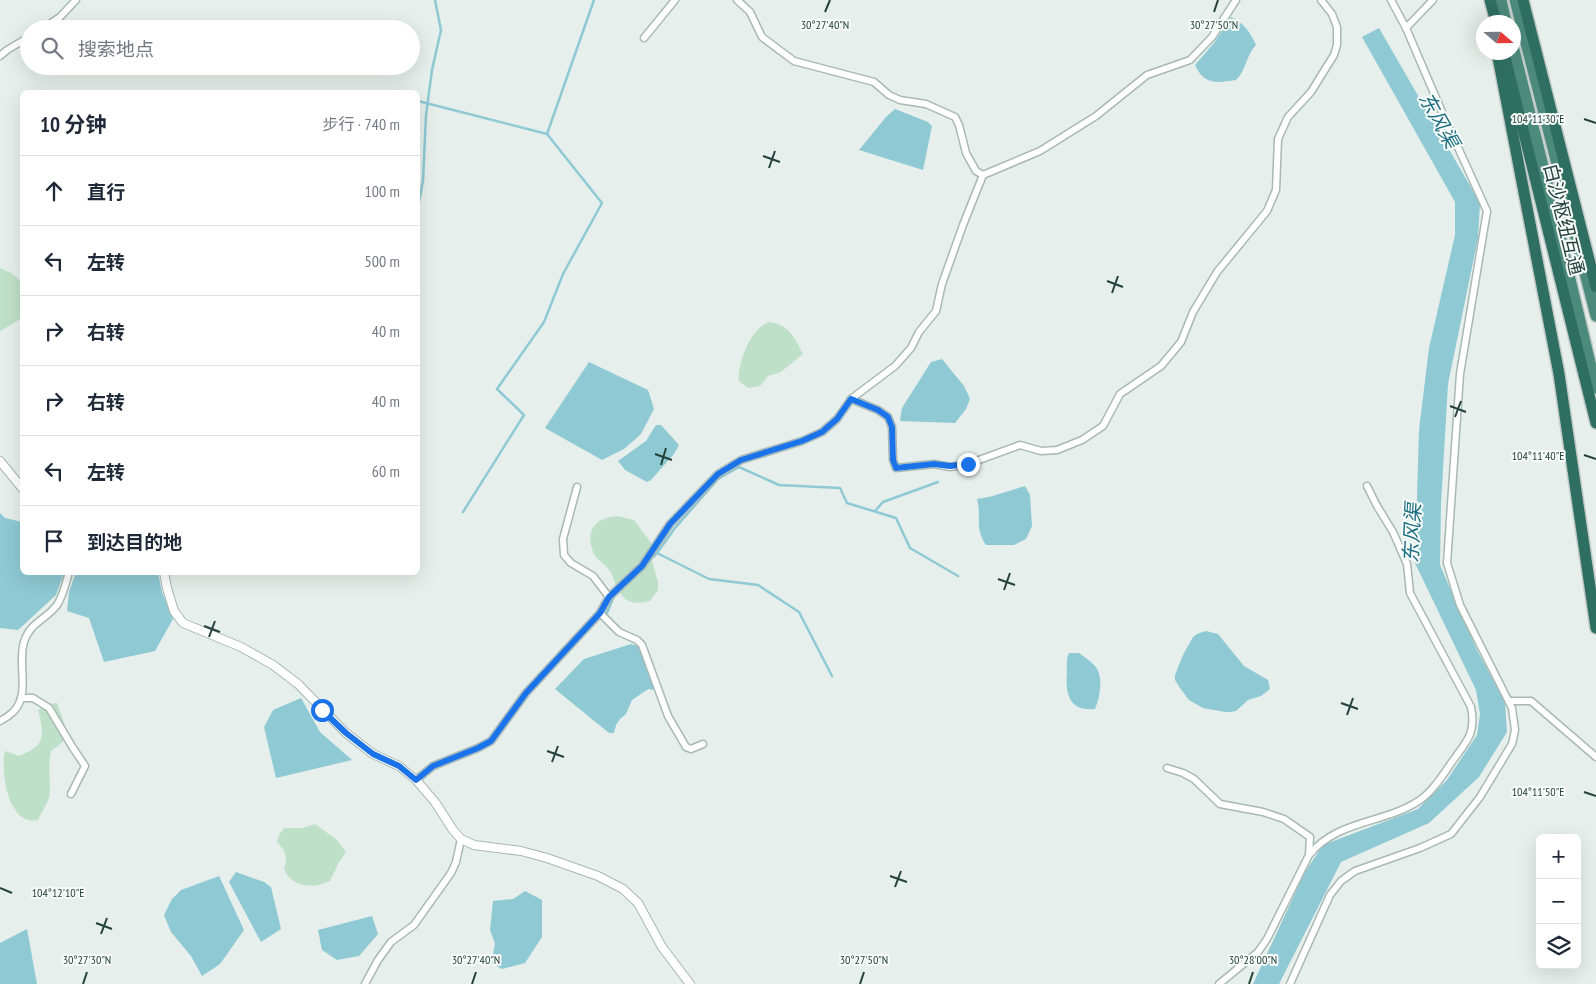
<!DOCTYPE html>
<html lang="zh">
<head>
<meta charset="utf-8">
<style>
	body { margin:0; font-family:"PT Sans Narrow","Noto Sans SC",sans-serif; background:#f2f2f3; color:#1f2937 }
	.controls { position:absolute; right:15px; bottom:15px; display:grid; overflow:hidden; border-radius:8px; box-shadow:0 5px 20px #0002 }
	.controls button { width:45px; height:45px; display:grid; place-items:center; padding:0; border:0; border-bottom:1px solid #e0e1e3; background:#fff; color:#1f2937; font:25px sans-serif }
	.compass { position:absolute; left:1476px; top:15px; width:45px; height:45px; border-radius:50%; background:#fff; box-shadow:0 5px 20px #0002; rotate:110deg }
	.stop { position:absolute; width:15px; height:15px; margin:-11px; border:4px solid #1a73e8; border-radius:50%; background:#fff }
	.stop.end { background:#1a73e8; border-color:#fff; box-shadow:0 1px 5px #0008 }
	.list { margin:0; padding:0; list-style:none }
	h2 { display:flex; justify-content:space-between; align-items:center; height:65px; margin:0; padding:0 20px; font-size:21px }
	h2 small { font-size:16px; font-weight:400; color:#747a83 }
	.list li { display:grid; grid-template-columns:32px 1fr auto; gap:15px; align-items:center; box-sizing:border-box; height:70px; padding:0 20px; border-top:1px solid #e0e1e3 }
	.list b { display:block; font-size:19px; white-space:nowrap }
	.list em { font-size:16px; font-style:normal; color:#747a83 }
	.icon { flex:none; width:28px; height:28px; fill:none; stroke:currentColor; stroke-width:2; stroke-linecap:round; stroke-linejoin:round }
	.map { position:relative; flex:none; width:1596px; height:984px; overflow:hidden }
	.search { position:absolute; background:#fff; box-shadow:0 5px 20px #0002; left:20px; top:20px; width:400px; height:55px; display:flex; align-items:center; gap:12px; box-sizing:border-box; padding:0 18px; border-radius:28px; color:#747a83; font-size:19px }
	.panel { position:absolute; background:#fff; box-shadow:0 5px 20px #0002; left:20px; top:90px; width:400px; height:485px; border-radius:8px }
	.map>svg:first-child { display:block }
</style>
</head>
<body>
<div class="map">
<svg width="1596" height="984" viewBox="0 0 1596 984">
	<rect width="100%" height="100%" fill="#e6efeb"/>
	<g fill="#bfe0c8">
		<path d="M0 268 11 273 22 282V318L0 331Z"/>
		<path d="M770 322C789 325 795 338 803 354L781 372 768 376 760 386 748 388 739 381C737 364 751 326 770 322Z"/>
		<path d="M618 516 634 520 651 543V558L658 582V590L650 601C642 603 634 604 627 600 616 593 616 580 609 570 605 564 599 561 595 556 593 552 592 549 591 545 587 525 601 517 618 516Z"/>
		<path d="M57 703 67 731 63 742 51 751C48 765 50 777 50 791 50 802 42 810 38 820 8 827 0 771 5 751L19 756C47 745 44 735 38 710L49 704Z"/>
		<path d="M315 824 337 840 346 852 338 864 330 881C313 889 292 888 284 869 288 856 286 851 277 842L279 835 284 828H303Z"/>
	</g>
	<g fill="#8ec9d4">
		<path d="M1231 17C1245 24 1250 32 1256 45 1246 55 1246 71 1236 80 1216 83 1204 85 1195 65L1214 43Z"/>
		<path d="M1379 28 1480 203 1478 238 1448 384 1441 504 1440 565 1476 648 1505 703 1507 732 1479 777 1429 823 1341 862 1279 984H1253L1305 872 1323 845 1418 809 1447 780 1477 735 1480 714 1476 690 1415 563 1419 430 1429 348 1455 235V202L1362 37Z"/>
		<path d="M895 109 928 122 932 126 923 170 859 150 886 117Z"/>
		<path d="M942 359 964 386 970 399 966 409 955 423 900 421 902 408 931 362Z"/>
		<path d="M589 362 648 390 654 409 641 434 624 449 602 460 545 428Z"/>
		<path d="M656 425H661L679 445 674 454 651 480 647 482 625 470 618 461 646 441Z"/>
		<path d="M1025 486 1030 495 1032 526 1026 539 1014 545H986C974 528 982 516 977 499L989 497Z"/>
		<path d="M0 513 5 518 22 522V572L64 573 56 595 18 630 0 628Z"/>
		<path d="M76 572 158 573 162 592 173 619 155 651 104 662 89 618 67 611 69 592Z"/>
		<path d="M1206 631 1218 634 1244 666 1268 680 1270 689 1261 696 1248 700 1236 711 1231 712H1225L1203 708 1189 700 1180 688 1175 680V675L1183 655 1193 637 1197 634Z"/>
		<path d="M631 644 638 646 655 686 653 690 649 689 645 691 632 700 626 714 620 719 616 725 614 733H609L555 689 584 659Z"/>
		<path d="M1069 653H1079C1084 657 1091 661 1095 666 1104 676 1100 698 1095 709 1069 712 1065 693 1067 672 1067 665 1066 659 1069 653Z"/>
		<path d="M301 698 320 732 352 760 276 778 264 727 273 710Z"/>
		<path d="M236 872 264 882 271 887 281 929 261 942 229 882Z"/>
		<path d="M219 876 244 930 220 964 202 976 191 956 171 932 164 915 172 899 181 890Z"/>
		<path d="M525 891 542 900V937L525 963 502 969 491 963 495 944 490 930 493 901 513 899Z"/>
		<path d="M372 916 378 934 359 956 337 960 322 950 318 930Z"/>
		<path d="M27 929 37 984H0V943Z"/>
	</g>
	<g fill="none" stroke-linecap="round" stroke-linejoin="round">
		<g stroke="#8ec9d4" stroke-width="2.5">
			<path d="M418 101 547 134 602 203 563 274 544 322 497 389 524 415 463 512"/>
			<path d="M547 134 594 0"/>
			<path d="M418 207 423 181 426 115 432 70 441 30 435 0"/>
			<path d="M875 511 883 502 938 482"/>
			<path d="M657 553 709 579 758 585 799 612 832 676"/>
			<path d="M648 562 657 553 675 528 718 479 739 467 779 485 840 488 847 503 896 518 910 548 958 576"/>
			<path d="M607 613 614 596"/>
		</g>
		<g stroke="#a8b8b2" stroke-width="9">
			<g id="minor">
				<path d="M737 0 750 12 762 37 794 61 874 82 889 95 900 100 926 104 955 117 959 125 966 153 976 171 983 175"/>
				<path d="M1406 28 1433 0"/>
				<path d="M42 29 60 17 76 0"/>
				<path d="M644 38 675 0"/>
				<path d="M0 56 7 50 29 37"/>
				<path d="M851 399 878 410 888 417 892 427 893 460 896 468 934 464 950 467 968 464 1020 445 1041 451 1057 450 1082 440 1103 426 1120 394 1161 366 1181 342 1193 312 1217 272 1267 211 1276 190 1278 139 1288 117 1311 92 1334 55 1337 45V27L1332 14 1321 0"/>
				<path d="M577 487 563 539 564 555 571 563 593 576 609 597"/>
				<path d="M600 613 619 632 637 640 642 645 668 716 686 747 691 749 703 744"/>
				<path d="M21 698H33L49 708 73 748 85 766 71 794"/>
				<path d="M1509 701H1531L1596 757"/>
				<path d="M0 721C4 719 9 716 13 712 31 695 17 663 24 642 30 622 46 620 57 605 63 596 66 583 69 572"/>
				<path d="M1167 768 1183 773 1194 779 1220 804 1263 812 1284 819 1310 837 1309 855 1267 939 1258 952 1219 984"/>
				<path d="M416 780 433 766 478 748 491 741 526 693 600 613 609 597 642 566 670 524 718 474 741 460 802 441 822 432 837 419 851 399 895 366 911 348 919 332 936 311 942 284 963 225 983 175 1040 151 1096 116 1147 75 1190 60 1212 37 1236 0"/>
				<path d="M1309 855C1338 819 1385 824 1420 800 1434 790 1444 773 1454 759 1468 740 1476 732 1471 707L1410 593 1407 564 1393 532 1377 506 1367 486"/>
				<path d="M365 984 378 960 391 942 414 925 451 873 456 862 461 839"/>
				<path d="M1290 984 1330 895 1341 881 1355 871 1420 848 1451 834 1480 797 1512 744 1515 730 1512 708 1460 605 1447 563 1460 374 1487 211 1445 119 1406 28 1391 0"/>
			</g>
		</g>
		<g stroke="#a8b8b2" stroke-width="10">
			<g id="tertiary">
				<path d="M0 461 22 488"/>
				<path d="M164 572 167 588 174 611 183 623 241 647 273 665 298 684 346 733 373 754 399 766 416 780 435 802 453 830 461 839 474 845 521 851 547 858 598 876 623 889 638 903 662 947 690 984"/>
			</g>
		</g>
		<g stroke="#c2cac8" stroke-width="14">
			<g id="trunk">
				<path d="M1501 0 1506 22"/>
				<path d="M1515 0 1596 316"/>
				<path d="M1514 50 1544 170 1596 388"/>
			</g>
		</g>
		<g stroke="#c2cac8" stroke-width="14">
			<g id="motorway">
				<path d="M1490 0 1496 22"/>
				<path d="M1523 0 1596 287"/>
				<path d="M1497 52 1559 374 1596 628"/>
				<path d="M1505 57 1596 423"/>
			</g>
		</g>
		<use href="#minor" stroke="#fff" stroke-width="6"/>
		<use href="#tertiary" stroke="#fff" stroke-width="8"/>
		<use href="#trunk" stroke="#4c8a7c" stroke-width="11"/>
		<use href="#motorway" stroke="#2f6f62" stroke-width="11"/>
	</g>
	<g fill="none" stroke-linecap="round" stroke-linejoin="round">
		<path stroke="#1a73e8" stroke-width="6" d="M322 710 346 733 373 754 399 766 416 780 433 766 478 748 491 741 526 693 600 613 609 597 642 566 670 524 718 474 741 460 802 441 822 432 837 419 851 399 878 410 888 417 892 427 893 460 896 468 934 464 950 466 968 464"/>
	</g>
	<path fill="none" stroke="#24423a" stroke-width="2" d="M825 12 830 0M1214 12 1218 0M1584 119 1596 123M763 156 780 162M769 168 775 151M1107 281 1123 287M1112 293 1118 276M1450 406 1466 412M1455 417 1461 401M655 454 672 460M1584 455 1596 459M661 465 666 448M998 579 1015 585M1004 590 1010 573M204 626 220 632M209 637 215 621M1341 703 1358 709M1347 715 1353 698M547 751 564 757M552 762 558 746M1584 792 1596 796M890 876 907 882M895 887 901 871M0 888 12 893M96 923 112 929M101 934 107 918M83 984 87 972M472 984 476 972M860 984 864 972M1249 984 1253 972"/>
	<g text-anchor="middle" stroke-width="4" stroke-linejoin="round" paint-order="stroke">
		<g font-size="19" fill="#24423a" stroke="#f7fbf9">
			<text transform="translate(1564 219) rotate(76)" y="7">白沙枢纽互通</text>
		</g>
		<g font-size="20" font-style="italic" fill="#1c6f80" stroke="#f7fbf9">
			<text transform="translate(1439 120) rotate(61)" y="7">东风渠</text>
			<text transform="translate(1412 533) rotate(-87)" y="7">东风渠</text>
		</g>
	</g>
	<g font-size="12" text-anchor="middle" fill="#24423a" stroke="#f7fbf9" stroke-width="4" stroke-linejoin="round" paint-order="stroke">
		<text x="825" y="29">30°27'40"N</text>
		<text x="1214" y="29">30°27'50"N</text>
		<text x="1538" y="123">104°11'30"E</text>
		<text x="1538" y="460">104°11'40"E</text>
		<text x="1538" y="796">104°11'50"E</text>
		<text x="58" y="897">104°12'10"E</text>
		<text x="87" y="964">30°27'30"N</text>
		<text x="476" y="964">30°27'40"N</text>
		<text x="864" y="964">30°27'50"N</text>
		<text x="1253" y="964">30°28'00"N</text>
	</g>
</svg>
<div class="controls">
<button>+</button>
<button>−</button>
<button><svg class="icon" aria-label="layers" viewBox="0 0 24 24"><path d="M12 4l9 5-9 5-9-5zM3 14l9 5 9-5"/></svg></button>
</div>
<svg class="compass" viewBox="-18 -18 36 36"><path d="M0-13l5 13h-10z" fill="#e53935"/><path d="M0 13l5-13h-10z" fill="#747a83"/></svg>
<div class="stop" style="left:322px;top:710px"></div>
<div class="stop end" style="left:968px;top:464px"></div>
<div class="search"><svg class="icon" aria-label="search" viewBox="0 0 24 24"><circle cx="10" cy="10" r="6"/><path d="M15 15l6 6"/></svg>搜索地点</div>
<section class="panel">
<h2>10 分钟<small>步行 · 740 m</small></h2>
<ul class="list">
<li><svg class="icon" aria-label="ahead" viewBox="0 0 24 24"><path d="M12 20V5M6 11l6-6 6 6"/></svg><div><b>直行</b></div><em>100 m</em></li>
<li><svg class="icon" aria-label="left" viewBox="0 0 24 24"><path d="M17 20v-9H6M10 6l-5 5 5 5"/></svg><div><b>左转</b></div><em>500 m</em></li>
<li><svg class="icon" aria-label="right" viewBox="0 0 24 24"><path d="M7 20v-9h11M14 6l5 5-5 5"/></svg><div><b>右转</b></div><em>40 m</em></li>
<li><svg class="icon" aria-label="right" viewBox="0 0 24 24"><path d="M7 20v-9h11M14 6l5 5-5 5"/></svg><div><b>右转</b></div><em>40 m</em></li>
<li><svg class="icon" aria-label="left" viewBox="0 0 24 24"><path d="M17 20v-9H6M10 6l-5 5 5 5"/></svg><div><b>左转</b></div><em>60 m</em></li>
<li><svg class="icon" aria-label="arrive" viewBox="0 0 24 24"><path d="M6 21V4h12l-3 4 3 4H6"/></svg><div><b>到达目的地</b></div></li>
</ul>
</section>
</div>
</body>
</html>
